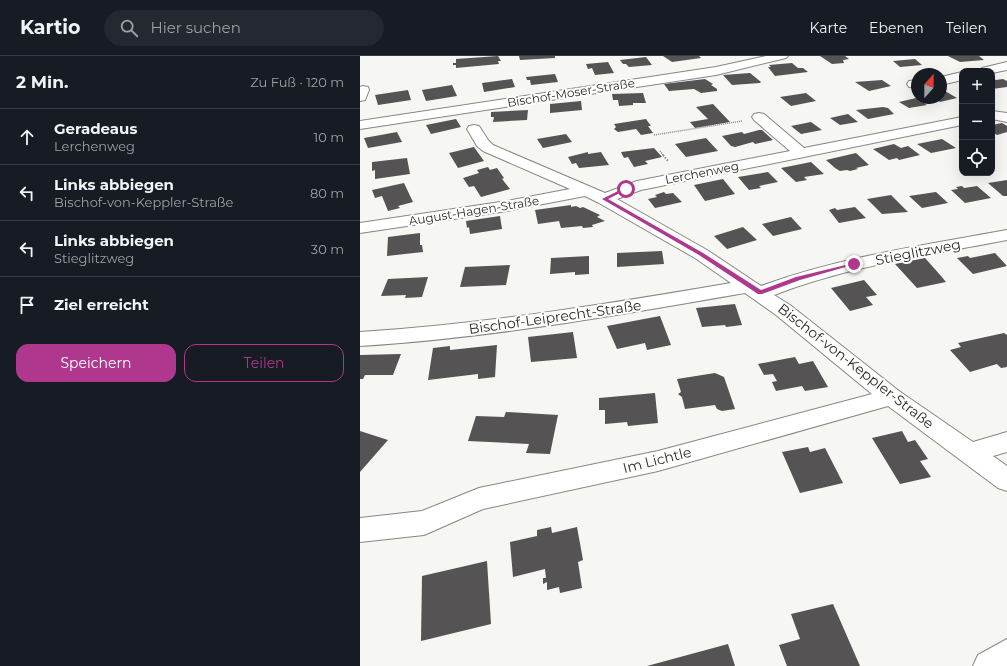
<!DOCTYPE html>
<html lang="de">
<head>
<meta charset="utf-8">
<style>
	body { margin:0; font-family:Montserrat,sans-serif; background:#242831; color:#f1f3f6 }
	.controls { position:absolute; right:12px; top:12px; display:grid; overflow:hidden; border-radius:8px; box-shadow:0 4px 16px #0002 }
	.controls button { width:36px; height:36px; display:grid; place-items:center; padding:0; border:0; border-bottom:1px solid #363941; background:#171b24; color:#f1f3f6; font:20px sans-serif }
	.compass { position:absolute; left:551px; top:12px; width:36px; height:36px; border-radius:50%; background:#171b24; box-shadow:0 4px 16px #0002; rotate:21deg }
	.stop { position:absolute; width:12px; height:12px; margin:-9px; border:3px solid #af388e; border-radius:50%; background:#fff }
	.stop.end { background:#af388e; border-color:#fff; box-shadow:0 1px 4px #0008 }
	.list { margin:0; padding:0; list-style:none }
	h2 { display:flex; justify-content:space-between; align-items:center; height:52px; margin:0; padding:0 16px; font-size:17px }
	h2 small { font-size:13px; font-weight:400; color:#9ea1a6 }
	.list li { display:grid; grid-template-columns:26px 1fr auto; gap:12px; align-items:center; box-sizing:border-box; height:56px; padding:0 16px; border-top:1px solid #363941 }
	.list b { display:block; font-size:15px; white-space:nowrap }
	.list p { margin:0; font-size:13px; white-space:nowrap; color:#9ea1a6 }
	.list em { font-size:13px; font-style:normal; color:#9ea1a6 }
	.actions { display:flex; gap:8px; padding:12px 16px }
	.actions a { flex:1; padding:9px 0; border:1px solid #af388e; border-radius:12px; text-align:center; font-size:14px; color:#af388e }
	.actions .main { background:#af388e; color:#fff }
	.icon { flex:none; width:22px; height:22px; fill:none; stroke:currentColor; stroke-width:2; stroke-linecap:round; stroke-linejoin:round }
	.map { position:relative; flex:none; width:647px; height:610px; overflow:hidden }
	header { display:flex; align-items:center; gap:24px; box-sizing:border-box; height:56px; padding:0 20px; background:#171b24; border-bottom:1px solid #363941 }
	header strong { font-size:19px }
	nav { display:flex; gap:22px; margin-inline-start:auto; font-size:14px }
	.search { width:280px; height:36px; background:#242831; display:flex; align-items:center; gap:10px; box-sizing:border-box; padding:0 14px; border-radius:22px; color:#9ea1a6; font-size:15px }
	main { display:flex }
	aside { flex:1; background:#171b24 }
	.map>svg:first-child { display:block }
</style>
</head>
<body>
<header>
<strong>Kartio</strong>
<div class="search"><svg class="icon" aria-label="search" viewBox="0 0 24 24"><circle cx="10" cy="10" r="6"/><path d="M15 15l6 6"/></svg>Hier suchen</div>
<nav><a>Karte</a><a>Ebenen</a><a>Teilen</a></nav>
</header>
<main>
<aside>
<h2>2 Min.<small>Zu Fuß · 120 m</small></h2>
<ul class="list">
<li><svg class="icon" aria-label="ahead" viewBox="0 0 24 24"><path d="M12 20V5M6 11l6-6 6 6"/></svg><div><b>Geradeaus</b><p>Lerchenweg</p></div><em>10 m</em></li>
<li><svg class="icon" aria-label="left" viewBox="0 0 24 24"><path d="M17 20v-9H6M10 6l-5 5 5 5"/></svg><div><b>Links abbiegen</b><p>Bischof-von-Keppler-Straße</p></div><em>80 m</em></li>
<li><svg class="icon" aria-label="left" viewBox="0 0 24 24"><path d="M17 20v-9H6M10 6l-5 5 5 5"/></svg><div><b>Links abbiegen</b><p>Stieglitzweg</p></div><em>30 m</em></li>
<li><svg class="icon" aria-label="arrive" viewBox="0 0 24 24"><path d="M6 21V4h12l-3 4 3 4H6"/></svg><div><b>Ziel erreicht</b></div></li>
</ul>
<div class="actions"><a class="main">Speichern</a><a>Teilen</a></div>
</aside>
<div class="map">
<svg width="647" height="610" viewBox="0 0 647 610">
	<rect width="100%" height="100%" fill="#f6f6f3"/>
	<g fill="#555354">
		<path d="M138 0 141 5H138L139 8 96 12V9H93V7H96V3Z"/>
		<path d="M159 0H195V2L160 4Z"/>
		<path d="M303 0H339L341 2 312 6Z"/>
		<path d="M460 0H485L489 3 483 4 484 7 472 8Z"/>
		<path d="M588 0H619L624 4 600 6Z"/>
		<path d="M286 1 292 9 269 11 266 8H263L260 4Z"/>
		<path d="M555 3 562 9 540 11 533 5Z"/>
		<path d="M248 6 254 17 235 19 232 12 228 13 226 8Z"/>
		<path d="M432 7 438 12H443L448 16 415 20 408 11H411L409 9Z"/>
		<path d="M390 17 401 26 400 27 372 29 363 19Z"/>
		<path d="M195 18 198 26 171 29 170 24H167L166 21Z"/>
		<path d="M632 22 636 24 643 23 647 25V31L632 33Z"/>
		<path d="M152 23 155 31 124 36 122 27Z"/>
		<path d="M345 23 353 28 351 29 357 33V35L341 37 334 33 309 35 304 28Z"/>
		<path d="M522 24 531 30 509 35 495 26Z"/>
		<path d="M92 29 97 40 66 45 62 34Z"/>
		<path d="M48 34 51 44 18 49 15 39Z"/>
		<path d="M585 35 597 42 580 46 574 42H581V36Z"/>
		<path d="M283 37 286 47H273V49L259 50 258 44H253L252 38Z"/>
		<path d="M446 37 456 45 431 50 420 41Z"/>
		<path d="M556 42 567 49 549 52 539 46Z"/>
		<path d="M221 45 222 54 190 57V48Z"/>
		<path d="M353 48 370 66 335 72 330 66 348 63 336 51Z"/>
		<path d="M523 51 528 52 534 58 508 63 496 54Z"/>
		<path d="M168 54 167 64 133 66 134 61H131V56Z"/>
		<path d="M488 58 498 66 480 69 470 62Z"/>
		<path d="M96 63 101 71 71 78 66 69Z"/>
		<path d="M286 63 291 70H288L293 77 281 79 276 73 258 76 254 73 256 71 254 68Z"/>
		<path d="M451 66 462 74 441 78 431 70Z"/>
		<path d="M642 67 647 70V76L637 79 632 76V69Z"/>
		<path d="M399 74H402L413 84 395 88 393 86 375 91 371 90 362 80 382 76 384 78Z"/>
		<path d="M37 76 42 86 8 92 4 82Z"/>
		<path d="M206 78 212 86 183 92 177 83Z"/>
		<path d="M346 82 358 95 326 101 315 88Z"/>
		<path d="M582 83 596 92 571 97 557 88Z"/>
		<path d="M534 88 541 92 548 90 560 99 539 104 537 102 529 104 513 93Z"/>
		<path d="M114 91 124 105 98 112 89 97Z"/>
		<path d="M294 92 302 101 285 105 288 108 274 111 268 101 264 102 261 96Z"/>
		<path d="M228 96V98L241 96 249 109 219 112 216 107 212 108 208 101Z"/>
		<path d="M496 97 509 109 496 112 498 113 490 115 487 114 480 115 475 112 466 104Z"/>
		<path d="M47 102 50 118 15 123V114L12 115V106Z"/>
		<path d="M451 106 464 118 444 121 447 124 436 126 421 112Z"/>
		<path d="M128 111 130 114 137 112 144 122 142 123 150 133 121 141 114 130 109 131 103 122 119 117 117 114Z"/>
		<path d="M408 116 418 126 399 130 401 132 389 134 378 121Z"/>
		<path d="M363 123 375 138 345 145 334 129Z"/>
		<path d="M647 124V140H643L628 127Z"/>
		<path d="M44 127 53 146 38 150 40 152 28 155 22 140 15 142 12 134Z"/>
		<path d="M602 130 604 132 617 130 631 142 605 147 591 134 598 133 596 131Z"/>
		<path d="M304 136 306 138 313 137 322 146 295 152 288 143 297 141 295 139Z"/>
		<path d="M576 136 588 147 562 152 549 140Z"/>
		<path d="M531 139 548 156 522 158 507 143Z"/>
		<path d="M211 149V151L216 150 220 152 223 151 240 159 237 161 245 165 232 169 233 171 223 172 222 170 201 172 199 165 178 168 175 154Z"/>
		<path d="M495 151 506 162 479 167 469 154 475 152 477 154Z"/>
		<path d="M140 160 142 173 110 178 109 171 107 172 106 165Z"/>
		<path d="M431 161 442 173 413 180 402 168Z"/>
		<path d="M383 171 397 184 367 193 354 180Z"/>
		<path d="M60 177V189H62L63 196 27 200 28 181Z"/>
		<path d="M302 195 304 208 257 211V197Z"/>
		<path d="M635 197 647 210 613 218 597 202 608 200 610 202Z"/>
		<path d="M229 200V218L215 219V216L190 218 191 202Z"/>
		<path d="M565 202 581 220 586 226 557 232 535 208Z"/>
		<path d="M150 209 146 229 100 231 105 211Z"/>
		<path d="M68 221 62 241 45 242 46 239 21 240 28 223Z"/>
		<path d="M504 224 517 239 506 241 513 249 490 255 471 232Z"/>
		<path d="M375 248 382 269 366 271 365 269 342 271 336 252Z"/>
		<path d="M300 260 311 289 287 294 285 287 257 293 247 270Z"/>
		<path d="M213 276 217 302 171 306 168 281Z"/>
		<path d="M644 277 647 279V311L641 312 637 308 610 316 590 294 601 291 598 287Z"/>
		<path d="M137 289 135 321 118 323V318L68 324 73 292 90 290V294Z"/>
		<path d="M41 298 33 319H5L3 323H0V299Z"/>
		<path d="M435 301 439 308 453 305 468 331 445 335 442 330 416 335 412 326 417 325 413 318 404 319 398 308Z"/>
		<path d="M355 317 364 321 375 353 362 355 357 353 355 349 325 353 322 341 318 338 321 336 317 323Z"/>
		<path d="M295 337 298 367 268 370 267 366 245 368V354H239V342Z"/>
		<path d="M146 356 198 359 190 398 166 397 169 388 108 385 116 360 144 361Z"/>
		<path d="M0 375 28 384 0 416Z"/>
		<path d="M542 375 548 386 555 384 568 403 560 405 571 421 540 428 512 382Z"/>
		<path d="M448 391 450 396 465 392 483 427 440 437 422 396Z"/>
		<path d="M191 471 192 477 217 471 223 504 218 506 222 532 200 537 199 531 187 534V526L183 528V522H186L185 513 153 521 150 486 177 480V474Z"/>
		<path d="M127 505 131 568 61 585 62 520Z"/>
		<path d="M473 548 500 610H427L419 589 440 583 431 558Z"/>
		<path d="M368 588 375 610H287Z"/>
	</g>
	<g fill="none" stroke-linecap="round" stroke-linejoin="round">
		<g stroke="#868683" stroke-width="2">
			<g id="minor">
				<path d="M406 0H428L426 2 356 19 0 73V65L356 11Z"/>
				<path d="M647 6V14L632 17V15H620L622 12Z"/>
				<path d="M602 16V24L581 29V21Z"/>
				<path d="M557 24V32L549 31 547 28 549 25Z"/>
				<path d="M3 30 8 31 9 34 5 44 0 45V31Z"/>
				<path d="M632 55 647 57V66L632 63Z"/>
				<path d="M399 57 404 58 444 92 602 61V69L281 134 257 143 347 194 401 230C480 201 564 189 647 174V184C569 199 489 210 414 239L430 249 539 335 613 386 647 376V396L633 400 647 410V435L638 432 528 350 298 415 123 453 64 479 0 486V462L62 455 119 432 298 395 512 338 416 259 385 237C257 259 130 282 0 290V276C125 268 247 248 371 227L335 202 239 147 225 140 147 155 0 177V167L147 145 210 133 123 95 117 90 107 73 109 70 114 69 119 70 128 84 133 89 245 137 277 125 430 95 394 64 392 61 394 58Z"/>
				<path d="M647 583V610H613L618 599Z"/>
			</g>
		</g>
		<g stroke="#8a8a88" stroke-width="1.5" stroke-dasharray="1 1" stroke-linecap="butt">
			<path d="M294 79 382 65"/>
			<path d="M300 95 304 100"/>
		</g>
		<path stroke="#8a8a88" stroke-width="2" stroke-dasharray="1.5 1.5" stroke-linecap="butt" d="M303 99 308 105"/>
		<use href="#minor" fill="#fff" fill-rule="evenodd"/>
	</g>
	<path fill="#af388e" d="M264 132 268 133 248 143 343 197 401 234 436 221 494 207 496 208 440 224 402 238H398L339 199 242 143Z"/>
	<g text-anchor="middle" stroke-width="4" stroke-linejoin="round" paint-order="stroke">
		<g font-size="12" fill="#2a2a29" stroke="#fffffe">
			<text transform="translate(211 37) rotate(-9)" y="4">Bischof-Moser-Straße</text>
			<text transform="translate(342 117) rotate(-11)" y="4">Lerchenweg</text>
			<text transform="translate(114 155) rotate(-9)" y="4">August-Hagen-Straße</text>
		</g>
		<g font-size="14" fill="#2a2a29" stroke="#fffffe">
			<text transform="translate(558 196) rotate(-11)" y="5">Stieglitzweg</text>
			<text transform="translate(195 261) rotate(-8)" y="5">Bischof-Leiprecht-Straße</text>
			<text transform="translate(496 310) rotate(38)" y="5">Bischof-von-Keppler-Straße</text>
			<text transform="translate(297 404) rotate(-14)" y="5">Im Lichtle</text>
		</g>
	</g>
</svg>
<div class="controls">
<button>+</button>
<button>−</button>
<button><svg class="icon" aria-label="locate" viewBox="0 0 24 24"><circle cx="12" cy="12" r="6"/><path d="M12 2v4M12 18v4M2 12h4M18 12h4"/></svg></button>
</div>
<svg class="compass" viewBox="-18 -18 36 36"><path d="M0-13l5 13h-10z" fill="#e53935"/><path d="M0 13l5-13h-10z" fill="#9ea1a6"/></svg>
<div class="stop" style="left:266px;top:133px"></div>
<div class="stop end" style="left:494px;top:208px"></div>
</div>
</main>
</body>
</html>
